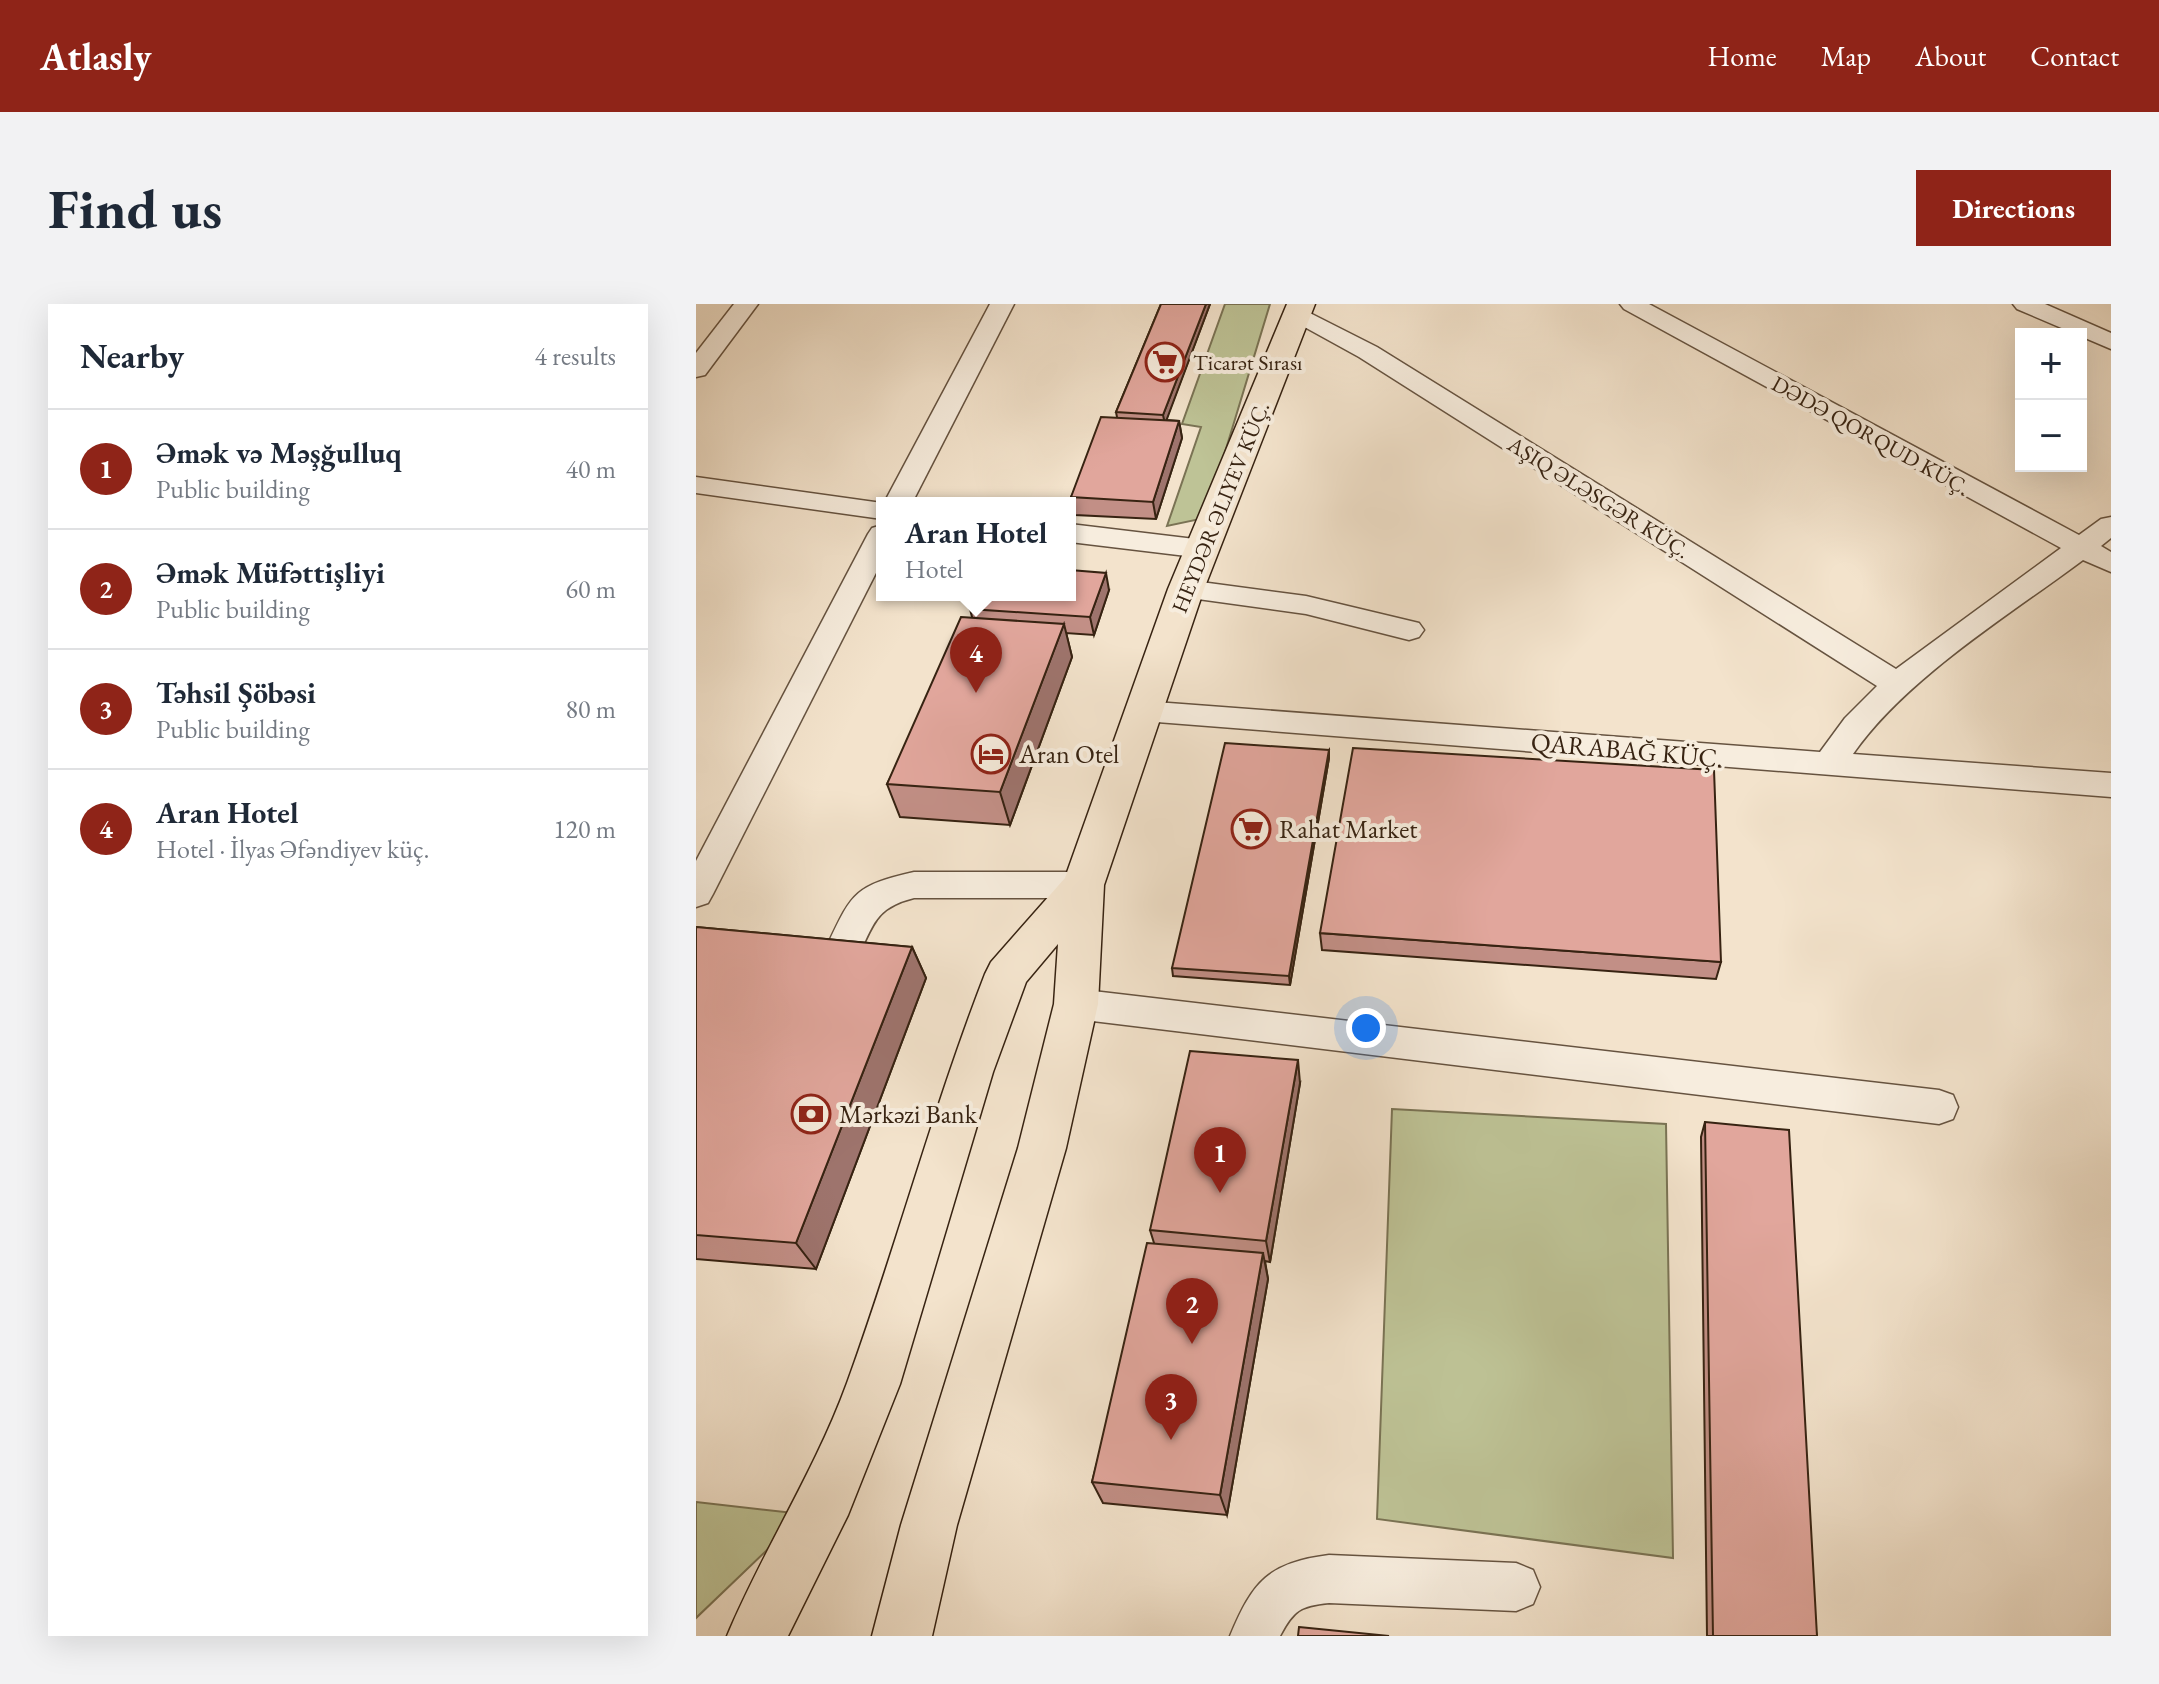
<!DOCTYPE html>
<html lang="en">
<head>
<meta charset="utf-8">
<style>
	body { margin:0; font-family:"EB Garamond",serif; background:#f2f2f3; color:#1f2937 }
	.controls { position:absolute; right:24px; top:24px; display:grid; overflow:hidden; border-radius:0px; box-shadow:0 8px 32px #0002 }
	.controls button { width:72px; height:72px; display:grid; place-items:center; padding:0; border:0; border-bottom:2px solid #e0e1e3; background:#fff; color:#1f2937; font:40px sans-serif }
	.you { position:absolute; left:670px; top:724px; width:28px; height:28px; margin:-20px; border:6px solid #fff; border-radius:50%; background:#1a73e8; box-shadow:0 0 0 12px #1a73e833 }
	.badge { display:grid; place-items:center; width:52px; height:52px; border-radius:50%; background:#8f2418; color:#fff; font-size:26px; font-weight:700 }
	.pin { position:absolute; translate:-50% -66px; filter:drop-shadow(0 2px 4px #0008) }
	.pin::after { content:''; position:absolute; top:42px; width:28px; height:24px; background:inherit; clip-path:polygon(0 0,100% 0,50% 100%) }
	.popup { position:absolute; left:180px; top:193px; width:200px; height:104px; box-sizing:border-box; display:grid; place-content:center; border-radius:0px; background:#fff; filter:drop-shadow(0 2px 6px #0005); font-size:26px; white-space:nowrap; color:#747a83 }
	.popup b { font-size:30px; color:#1f2937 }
	.popup::after { content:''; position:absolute; left:50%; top:100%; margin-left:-16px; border:16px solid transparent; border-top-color:#fff }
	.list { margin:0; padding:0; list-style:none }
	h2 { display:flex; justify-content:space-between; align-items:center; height:104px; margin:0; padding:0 32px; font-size:34px }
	h2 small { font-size:26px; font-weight:400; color:#747a83 }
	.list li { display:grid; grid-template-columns:52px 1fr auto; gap:24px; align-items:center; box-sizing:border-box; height:120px; padding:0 32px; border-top:2px solid #e0e1e3 }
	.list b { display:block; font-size:30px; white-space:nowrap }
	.list p { margin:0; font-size:26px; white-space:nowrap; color:#747a83 }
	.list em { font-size:26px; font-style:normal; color:#747a83 }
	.map { position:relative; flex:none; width:1415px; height:1332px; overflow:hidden; border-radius:0px }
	header { display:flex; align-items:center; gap:48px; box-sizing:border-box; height:112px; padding:0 40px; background:#8f2418; color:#fff }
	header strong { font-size:38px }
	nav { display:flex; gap:44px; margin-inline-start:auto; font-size:28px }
	.intro { display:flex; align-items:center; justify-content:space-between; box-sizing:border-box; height:192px; padding:0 48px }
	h1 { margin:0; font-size:56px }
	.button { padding:20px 36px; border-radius:0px; background:#8f2418; color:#fff; font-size:28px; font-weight:700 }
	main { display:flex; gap:48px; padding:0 48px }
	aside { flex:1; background:#fff; border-radius:0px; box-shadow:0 8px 32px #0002 }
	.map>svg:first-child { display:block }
</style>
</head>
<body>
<header>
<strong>Atlasly</strong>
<nav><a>Home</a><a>Map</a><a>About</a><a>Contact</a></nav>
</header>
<div class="intro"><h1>Find us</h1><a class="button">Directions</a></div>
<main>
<aside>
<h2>Nearby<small>4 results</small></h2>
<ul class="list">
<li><span class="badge">1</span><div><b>Əmək və Məşğulluq</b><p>Public building</p></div><em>40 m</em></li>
<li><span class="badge">2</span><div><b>Əmək Müfəttişliyi</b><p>Public building</p></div><em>60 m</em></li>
<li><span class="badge">3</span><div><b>Təhsil Şöbəsi</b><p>Public building</p></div><em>80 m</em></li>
<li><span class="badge">4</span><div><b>Aran Hotel</b><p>Hotel · İlyas Əfəndiyev küç.</p></div><em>120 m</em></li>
</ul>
</aside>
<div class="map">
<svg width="1415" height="1332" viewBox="0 0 1415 1332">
	<rect width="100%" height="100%" fill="#f3e3cc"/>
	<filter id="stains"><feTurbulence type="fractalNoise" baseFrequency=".0025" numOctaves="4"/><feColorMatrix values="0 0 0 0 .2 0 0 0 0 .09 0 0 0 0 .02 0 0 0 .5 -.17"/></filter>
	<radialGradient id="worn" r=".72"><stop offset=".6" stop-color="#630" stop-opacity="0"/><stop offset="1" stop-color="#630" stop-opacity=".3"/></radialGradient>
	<g fill="#bec396" stroke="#7a7354" stroke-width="2">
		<path d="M529 0H574L509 214 471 222 505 123 486 120Z"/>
		<path d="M696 805 970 820 977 1254 681 1215Z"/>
		<path d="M0 1198 98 1209 70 1247 0 1314Z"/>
	</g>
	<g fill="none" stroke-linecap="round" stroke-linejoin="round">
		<g stroke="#665340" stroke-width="3">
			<g id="minor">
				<path d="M38 0H62L9 71 0 73V49Z"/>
				<path d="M294 0H318L216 199H188Z"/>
				<path d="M924 0H953L1383 231 1405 215 1415 213V234L1405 242 1415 248V268L1387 256C1312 312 1210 374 1157 450L1415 469V493L435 416 430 408 435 400 446 397 1124 448 1149 414 1181 382 663 53 594 15 590 10 594 5 602 3 681 43 1200 365 1365 244 928 5Z"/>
				<path d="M1317 0H1349L1415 29V45L1321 5Z"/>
				<path d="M0 173 186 199V215L0 189Z"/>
				<path d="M374 220 507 236 517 239 521 245 517 251 507 254 374 238Z"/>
				<path d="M186 221V257L17 590 12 599 0 603V557L172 230 176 224Z"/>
				<path d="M490 276 610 292 723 319 728 326 723 333 713 336 610 310 480 292 476 285 480 278Z"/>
				<path d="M218 568H387L399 572 404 581 399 590 387 594H218C178 604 178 621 161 654L148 658 135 654 130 644C156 589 157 582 218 568Z"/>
				<path d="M380 685 1243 786 1257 791 1262 803 1257 815 1243 820 380 715 367 711 362 700 367 689Z"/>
				<path d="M633 1251 820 1259 837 1266 844 1283 837 1300 820 1307 633 1299C604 1302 598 1306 584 1332H534C557 1277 572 1259 633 1251Z"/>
			</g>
		</g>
		<g stroke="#372312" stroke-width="3">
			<path id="highway" d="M591 0H619L508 285 408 581 402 700 370 844 261 1221 236 1332H176L205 1221 322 844 358 700 362 640 330 678 297 768 204 1080 152 1211 92 1332H31C67 1246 119 1167 151 1079 200 944 237 804 289 670L295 658 369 574 472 285Z"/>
		</g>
		<use href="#minor" fill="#f7edde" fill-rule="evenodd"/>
		<use href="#highway" fill="#f3e3cc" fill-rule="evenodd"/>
	</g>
	<g fill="#c28f86" stroke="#372312" stroke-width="2">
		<path d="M465 0H514L470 116 483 117 486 134 460 215 379 211 375 193 421 113 420 108Z"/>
		<path d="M413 286 398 331 370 329 376 353 314 521 204 513 191 480 276 313 274 305Z"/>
		<path d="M633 446V454L594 681 477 672 476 664Z"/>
		<path d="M0 623 216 643 230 674 120 965 0 955Z"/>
		<path d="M624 629 1025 658 1020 675 626 646Z"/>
		<path d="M604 779 574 958 569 957 572 975 531 1211 407 1199 396 1178 458 939 454 926Z"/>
		<path d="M1009 818 1121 1332H1011L1005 833Z"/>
	</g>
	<g fill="#9e746d" stroke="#372312" stroke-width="2">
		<path d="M510 0H514L469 120 467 111Z"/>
		<path d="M483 117 486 134 460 215 457 198Z"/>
		<path d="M410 269 413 286 398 331 394 313Z"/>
		<path d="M368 320 376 353 314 521 304 488Z"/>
		<path d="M633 446V454L594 681 593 672Z"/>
		<path d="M216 643 230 674 120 965 100 939Z"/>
		<path d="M602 756 604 779 574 958 570 937Z"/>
		<path d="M567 949 572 975 531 1211 524 1191Z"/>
	</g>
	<g fill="#e1a69c" stroke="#372312" stroke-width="2">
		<path d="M465 0H510L467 111 420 108Z"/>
		<path d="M405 113 483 117 457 198 375 193Z"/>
		<path d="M374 266 410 269 394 313 274 305 280 291H374Z"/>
		<path d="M265 313 368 320 304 488 191 480Z"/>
		<path d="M529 439 633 446 593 672 476 664Z"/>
		<path d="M657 444 1018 466 1025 658 624 629Z"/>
		<path d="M0 623 216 643 100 939 0 931Z"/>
		<path d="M494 747 602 756 570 937 454 926Z"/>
		<path d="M1009 818 1093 826 1121 1332H1017Z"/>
		<path d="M451 939 567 949 524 1191 396 1178Z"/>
		<path d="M603 1323 693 1332H602Z"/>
	</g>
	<defs>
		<g id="supermarket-ring" transform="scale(2)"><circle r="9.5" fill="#f7edde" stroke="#8f2418" stroke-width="1.5"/><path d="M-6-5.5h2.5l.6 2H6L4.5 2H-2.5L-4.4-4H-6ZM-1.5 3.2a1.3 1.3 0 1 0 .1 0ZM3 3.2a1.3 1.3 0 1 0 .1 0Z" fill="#8f2418"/></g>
		<g id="hotel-ring" transform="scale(2)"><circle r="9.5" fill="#f7edde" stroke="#8f2418" stroke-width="1.5"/><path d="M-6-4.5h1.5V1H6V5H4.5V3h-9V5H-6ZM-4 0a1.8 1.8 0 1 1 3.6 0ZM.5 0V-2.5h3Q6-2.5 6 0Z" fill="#8f2418"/></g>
		<g id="bank-ring" transform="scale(2)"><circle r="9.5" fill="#f7edde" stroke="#8f2418" stroke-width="1.5"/><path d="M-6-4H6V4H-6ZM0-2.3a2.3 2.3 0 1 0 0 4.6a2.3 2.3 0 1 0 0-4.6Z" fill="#8f2418"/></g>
	</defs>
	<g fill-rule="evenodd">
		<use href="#supermarket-ring" x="469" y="58"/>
		<use href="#hotel-ring" x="295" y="450"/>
		<use href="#supermarket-ring" x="555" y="525"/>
		<use href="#bank-ring" x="115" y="810"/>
	</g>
	<g text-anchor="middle" stroke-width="8" stroke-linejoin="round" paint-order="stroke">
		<g font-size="22" fill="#372312" stroke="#f7edde" text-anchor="start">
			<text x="497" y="66">Ticarət Sırası</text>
		</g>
		<g font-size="22" fill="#372312" stroke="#f7edde">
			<text transform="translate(1175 131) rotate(29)" y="8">DƏDƏ QORQUD KÜÇ.</text>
			<text transform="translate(903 193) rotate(32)" y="8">AŞIQ ƏLƏSGƏR KÜÇ.</text>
			<text transform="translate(524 203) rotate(-68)" y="8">HEYDƏR ƏLIYEV KÜÇ.</text>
		</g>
		<g font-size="26" fill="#372312" stroke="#f7edde">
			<text transform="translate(931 446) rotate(5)" y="9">QARABAĞ KÜÇ.</text>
		</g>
		<g font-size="26" fill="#372312" stroke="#f7edde" text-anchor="start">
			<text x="323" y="459">Aran Otel</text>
			<text x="583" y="534">Rahat Market</text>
			<text x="143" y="819">Mərkəzi Bank</text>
		</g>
	</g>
	<rect width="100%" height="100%" filter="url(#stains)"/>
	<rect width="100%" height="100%" fill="url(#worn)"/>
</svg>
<div class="controls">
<button>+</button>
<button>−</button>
</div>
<div class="you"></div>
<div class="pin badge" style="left:524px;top:889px">1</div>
<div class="pin badge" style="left:496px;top:1040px">2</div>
<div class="pin badge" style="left:475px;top:1136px">3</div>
<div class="pin badge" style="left:280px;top:389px">4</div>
<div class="popup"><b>Aran Hotel</b>Hotel</div>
</div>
</main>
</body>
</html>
